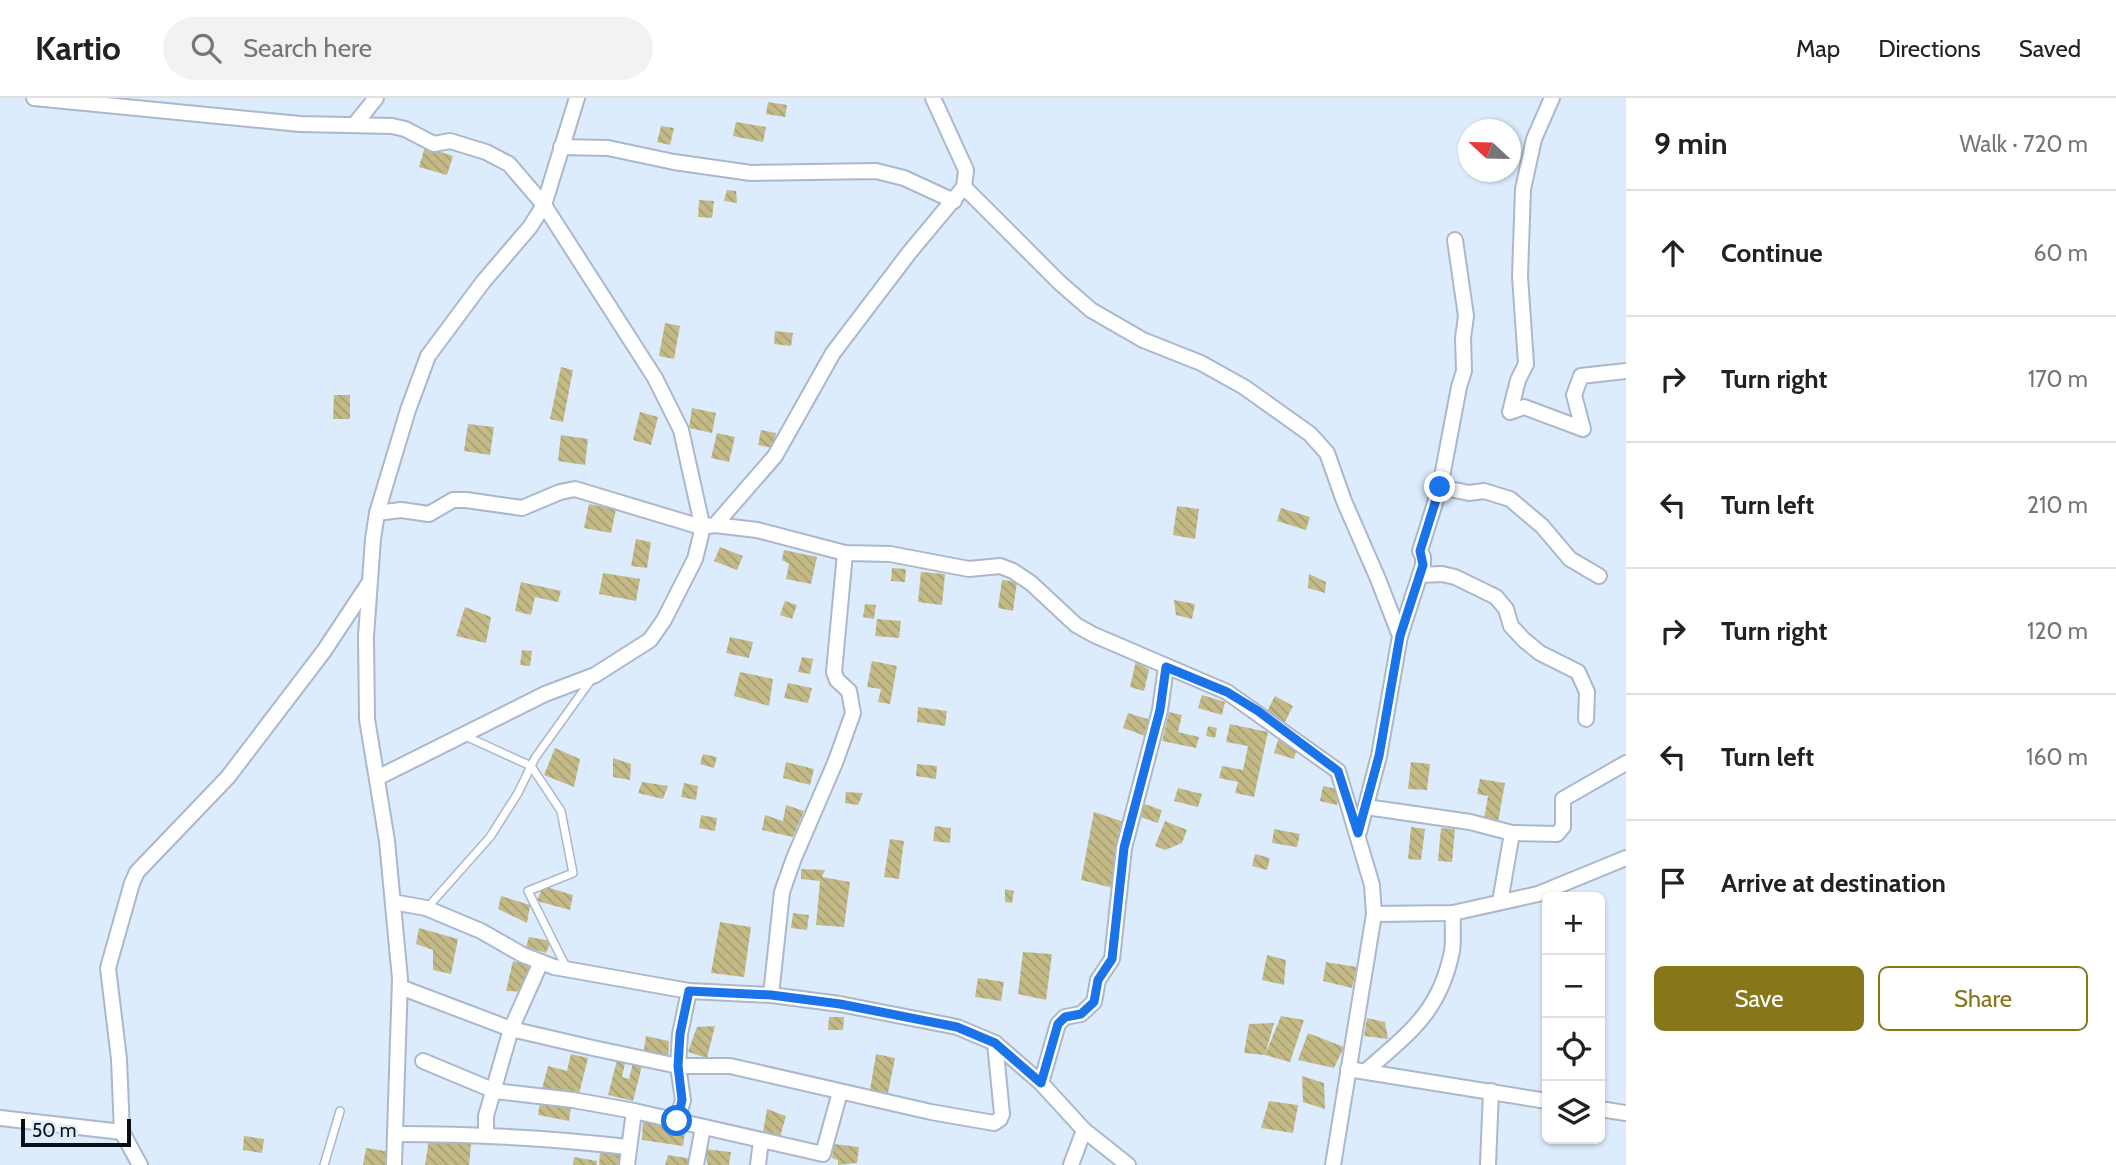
<!DOCTYPE html>
<html lang="en">
<head>
<meta charset="utf-8">
<style>
	body { margin:0; font-family:Cabin,sans-serif; background:#f2f2f2; color:#222 }
	.controls { position:absolute; right:21px; bottom:21px; display:grid; overflow:hidden; border-radius:10px; box-shadow:0 2px 5px #0004 }
	.controls button { width:63px; height:63px; display:grid; place-items:center; padding:0; border:0; border-bottom:2px solid #e0e0e0; background:#fff; color:#222; font:35px sans-serif }
	.compass { position:absolute; left:1458px; top:21px; width:63px; height:63px; border-radius:50%; background:#fff; box-shadow:0 2px 5px #0004; rotate:292deg }
	.scale { position:absolute; left:21px; bottom:18px; width:110px; box-sizing:border-box; padding-left:7px; border:4px solid #0b0f15; border-top:0; font-size:19px; line-height:24px; white-space:nowrap; color:#0b0f15; -webkit-text-stroke:5px #ddecfd; paint-order:stroke }
	.stop { position:absolute; width:21px; height:21px; margin:-16px; border:5px solid #1a73e8; border-radius:50%; background:#fff }
	.stop.end { background:#1a73e8; border-color:#fff; box-shadow:0 2px 7px #0008 }
	.list { margin:0; padding:0; list-style:none }
	h2 { display:flex; justify-content:space-between; align-items:center; height:91px; margin:0; padding:0 28px; font-size:30px }
	h2 small { font-size:23px; font-weight:400; color:#767676 }
	.list li { display:grid; grid-template-columns:46px 1fr auto; gap:21px; align-items:center; box-sizing:border-box; height:126px; padding:0 28px; border-top:2px solid #e0e0e0 }
	.list b { display:block; font-size:26px; white-space:nowrap }
	.list em { font-size:23px; font-style:normal; color:#767676 }
	.actions { display:flex; gap:14px; padding:21px 28px }
	.actions a { flex:1; padding:16px 0; border:2px solid #87761a; border-radius:10px; text-align:center; font-size:24px; color:#87761a }
	.actions .main { background:#87761a; color:#fff }
	.icon { flex:none; width:38px; height:38px; fill:none; stroke:currentColor; stroke-width:2; stroke-linecap:round; stroke-linejoin:round }
	.map { position:relative; flex:none; width:1626px; height:1067px; overflow:hidden }
	header { display:flex; align-items:center; gap:42px; box-sizing:border-box; height:98px; padding:0 35px; background:#fff; border-bottom:2px solid #e0e0e0 }
	header strong { font-size:33px }
	nav { display:flex; gap:38px; margin-inline-start:auto; font-size:24px }
	.search { width:490px; height:63px; background:#f2f2f2; display:flex; align-items:center; gap:18px; box-sizing:border-box; padding:0 24px; border-radius:38px; color:#767676; font-size:26px }
	main { display:flex }
	aside { flex:1; background:#fff }
	.map>svg:first-child { display:block }
</style>
</head>
<body>
<header>
<strong>Kartio</strong>
<div class="search"><svg class="icon" aria-label="search" viewBox="0 0 24 24"><circle cx="10" cy="10" r="6"/><path d="M15 15l6 6"/></svg>Search here</div>
<nav><a>Map</a><a>Directions</a><a>Saved</a></nav>
</header>
<main>
<div class="map">
<svg width="1626" height="1067" viewBox="0 0 1626 1067">
	<defs>
		<pattern id="building-back-hatch" width="6" height="6" patternUnits="userSpaceOnUse" patternTransform="scale(1.75)"><rect width="6" height="6" fill="#c4ba88"/><path d="M-1 5l2 2M0 0l6 6M5-1l2 2" fill="none" stroke="#a79f74"/></pattern>
	</defs>
	<rect width="100%" height="100%" fill="#ddecfd"/>
	<g fill="url(#building-back-hatch)">
		<path d="M768 4 787 7 785 19 766 16Z"/>
		<path d="M736 24 766 29 763 44 733 38Z"/>
		<path d="M661 28 674 30 670 47 657 44Z"/>
		<path d="M425 49 453 58 447 77 419 69Z"/>
		<path d="M727 92 736 93 737 105 724 103Z"/>
		<path d="M699 102 714 103 712 120 698 119Z"/>
		<path d="M665 225 680 228 674 261 659 258Z"/>
		<path d="M775 233 793 235 791 248 774 246Z"/>
		<path d="M561 269 573 272 563 324 550 321Z"/>
		<path d="M334 297H350V321H333Z"/>
		<path d="M692 310 716 315 712 335 689 330Z"/>
		<path d="M640 314 658 319 651 347 633 342Z"/>
		<path d="M468 326 494 329 490 357 464 353Z"/>
		<path d="M761 332 776 335 773 350 758 347Z"/>
		<path d="M717 335 735 339 729 364 711 360Z"/>
		<path d="M561 337 588 341 585 367 558 363Z"/>
		<path d="M589 406 616 411 611 435 584 430Z"/>
		<path d="M1177 408 1199 411 1195 441 1173 437Z"/>
		<path d="M1281 410 1310 419 1306 432 1277 423Z"/>
		<path d="M636 441 651 444 647 470 631 468Z"/>
		<path d="M720 449 743 458 737 472 714 463Z"/>
		<path d="M784 452 817 459 811 486 786 481 789 466 782 462Z"/>
		<path d="M892 470 906 471 905 484 891 483Z"/>
		<path d="M921 474 945 476 942 507 918 504Z"/>
		<path d="M603 475 640 481 636 503 599 496Z"/>
		<path d="M1309 476 1326 484 1325 495 1308 490Z"/>
		<path d="M1002 482 1017 484 1013 513 998 510Z"/>
		<path d="M521 484 561 493 558 504 535 499 531 517 515 513Z"/>
		<path d="M1174 502 1195 506 1192 521 1176 517Z"/>
		<path d="M785 503 797 507 792 521 780 517Z"/>
		<path d="M865 506 876 507 874 521 863 519Z"/>
		<path d="M465 509 491 519 486 545 456 538Z"/>
		<path d="M877 521 901 523 899 540 875 538Z"/>
		<path d="M730 539 753 544 749 560 726 555Z"/>
		<path d="M522 552 532 553 530 568 520 567Z"/>
		<path d="M802 559 813 561 810 576 798 574Z"/>
		<path d="M872 563 897 568 890 606 878 604 881 591 867 589Z"/>
		<path d="M1136 563 1149 572 1144 593 1130 589Z"/>
		<path d="M740 574 773 581 769 608 734 598Z"/>
		<path d="M788 585 812 590 808 605 784 600Z"/>
		<path d="M1202 597 1225 604 1222 617 1198 610Z"/>
		<path d="M1275 598 1293 608 1285 624 1266 615Z"/>
		<path d="M918 609 947 613 945 628 917 624Z"/>
		<path d="M1169 614 1182 617 1178 634 1199 639 1196 650 1162 643Z"/>
		<path d="M1128 615 1154 623 1148 639 1123 630Z"/>
		<path d="M1230 626 1268 634 1254 699 1235 695 1238 684 1219 680 1222 668 1243 672 1248 648 1226 644Z"/>
		<path d="M1208 628 1217 630 1215 640 1206 638Z"/>
		<path d="M1279 639 1296 653 1294 661 1274 655Z"/>
		<path d="M555 650 580 661 574 689 544 677Z"/>
		<path d="M703 656 717 659 714 670 700 666Z"/>
		<path d="M613 660 631 666 630 682 613 679Z"/>
		<path d="M786 664 814 671 810 687 783 680Z"/>
		<path d="M1411 664 1430 666 1427 692 1408 691Z"/>
		<path d="M917 666 937 668 936 681 916 678Z"/>
		<path d="M1480 681 1505 685 1498 724 1484 721 1488 698 1477 696Z"/>
		<path d="M642 684 668 688 663 701 638 695Z"/>
		<path d="M684 685 698 688 696 702 681 699Z"/>
		<path d="M1323 688 1341 692 1337 707 1320 703Z"/>
		<path d="M1178 690 1202 696 1198 709 1174 703Z"/>
		<path d="M846 694 863 695 858 707 845 705Z"/>
		<path d="M1144 706 1162 712 1158 725 1140 719Z"/>
		<path d="M786 707 804 713 793 739 762 732 765 717 783 723Z"/>
		<path d="M1094 714 1124 724 1113 790 1081 782Z"/>
		<path d="M701 717 717 720 715 733 699 730Z"/>
		<path d="M1165 723 1187 732 1182 745 1165 752 1155 748Z"/>
		<path d="M935 728 951 730 950 745 933 743Z"/>
		<path d="M1411 729 1425 731 1421 762 1408 761Z"/>
		<path d="M1441 730 1455 731 1452 764 1438 763Z"/>
		<path d="M1274 731 1300 736 1297 749 1272 745Z"/>
		<path d="M890 741 904 743 899 781 884 779Z"/>
		<path d="M1255 756 1270 760 1267 772 1252 768Z"/>
		<path d="M801 771 825 772 822 779 850 784 844 829 816 827 820 783 801 781Z"/>
		<path d="M543 788 573 797 570 812 537 803Z"/>
		<path d="M1005 791 1014 793 1012 805 1005 804Z"/>
		<path d="M501 798 530 807 527 825 498 811Z"/>
		<path d="M793 815 809 817 807 832 791 830Z"/>
		<path d="M720 824 751 829 744 879 711 875Z"/>
		<path d="M419 830 458 841 451 876 433 872V852L416 846Z"/>
		<path d="M529 839 551 843 546 855 526 849Z"/>
		<path d="M1023 854 1052 856 1046 902 1018 896Z"/>
		<path d="M1267 857 1286 862 1284 887 1262 882Z"/>
		<path d="M513 863 530 868 525 894 506 893Z"/>
		<path d="M1326 864 1357 869 1352 890 1323 883Z"/>
		<path d="M978 880 1004 884 1001 903 975 899Z"/>
		<path d="M1281 918 1304 922 1290 964 1265 957Z"/>
		<path d="M829 919H844L843 932H828Z"/>
		<path d="M1367 920 1385 924 1388 941 1364 938Z"/>
		<path d="M1274 925 1265 957 1244 955 1249 926Z"/>
		<path d="M715 928 707 960 688 954 697 929Z"/>
		<path d="M1308 935 1344 949 1334 970 1298 962Z"/>
		<path d="M646 938 669 943 668 964 643 957Z"/>
		<path d="M571 956 588 960 578 1000 542 991 548 968 567 973Z"/>
		<path d="M876 956 895 960 888 995 870 992Z"/>
		<path d="M617 962 625 965 622 979 629 981 633 965 642 968 633 1003 608 997Z"/>
		<path d="M1302 978 1324 985 1325 1011 1303 1004Z"/>
		<path d="M540 1003 571 1008 569 1023 538 1017Z"/>
		<path d="M1269 1003 1298 1007 1293 1035 1261 1030Z"/>
		<path d="M767 1011 786 1018 780 1039 763 1034Z"/>
		<path d="M643 1022 686 1026 683 1048 642 1042Z"/>
		<path d="M244 1038 264 1041 262 1055 243 1052Z"/>
		<path d="M429 1041 471 1046 469 1067H425Z"/>
		<path d="M834 1046 859 1049 857 1065 838 1067V1062L832 1060Z"/>
		<path d="M366 1050 391 1054 389 1067H363Z"/>
		<path d="M704 1051 731 1054 729 1067H708Z"/>
		<path d="M600 1054 622 1057 621 1067H599Z"/>
		<path d="M668 1057 692 1061V1067H665Z"/>
		<path d="M574 1059 597 1063V1067H573Z"/>
	</g>
	<g fill="none" stroke-linecap="round" stroke-linejoin="round">
		<g stroke="#aab8c9" stroke-width="10">
			<g id="service">
				<path d="M463 637 531 668 561 713 573 775 528 793 567 871"/>
				<path d="M427 810 490 739 518 695 535 660 591 582"/>
				<path d="M324 1067 340 1013"/>
			</g>
		</g>
		<g stroke="#aab8c9" stroke-width="18">
			<g id="minor">
				<path d="M34 0 300 26 392 28 405 31 434 46 450 43 486 54 509 66 544 107 655 280 681 332 701 422V437L695 461 664 522 650 542 595 577 545 596 377 680"/>
				<path d="M1552 0 1534 41 1523 91 1520 178 1526 266 1518 282 1510 314 1524 309 1583 331 1574 297 1581 278 1626 273"/>
				<path d="M355 26 376 0"/>
				<path d="M561 49 608 50 674 64 751 75 876 73 904 80 954 103"/>
				<path d="M964 89 1060 185 1091 212 1143 242 1201 265 1244 289 1310 336 1327 355 1344 403 1378 481 1400 538 1379 658 1359 734"/>
				<path d="M1440 389 1469 395 1484 393 1510 401 1542 428 1570 461 1599 478"/>
				<path d="M377 415 401 412 429 416 453 402H466L522 410 560 394 575 391 701 429 715 427 775 358 833 255 909 155 964 89 966 72 933 0"/>
				<path d="M715 427 757 432 845 455 890 456 969 471 1000 468 1013 473 1031 485 1076 527 1094 537 1227 594 1338 673 1372 787 1374 816 1333 1067"/>
				<path d="M1420 477 1442 476 1455 479 1496 499 1506 511 1511 528 1524 542 1540 555 1578 574 1587 594 1586 621"/>
				<path d="M1400 538 1423 467V459L1420 453 1440 389 1459 289 1464 273 1463 240 1466 218 1455 142"/>
				<path d="M1366 709 1470 724 1512 735"/>
				<path d="M393 804 426 810 481 833 523 857 554 869 689 893 771 897 840 906 957 929 995 945 1041 985 1084 1032 1128 1067"/>
				<path d="M1500 804 1512 735 1557 736 1563 729V701L1626 665"/>
				<path d="M1374 816 1453 815 1538 796 1626 760"/>
				<path d="M400 889 511 931 593 950 678 968H730L931 1014 994 1025 1000 1021 1002 1016 995 945"/>
				<path d="M771 897 782 794 794 760 835 665 853 615 849 593 837 582 834 574 845 455"/>
				<path d="M423 963 495 993 573 1002 634 1013"/>
				<path d="M1348 971 1547 1003"/>
				<path d="M1366 973C1409 935 1440 914 1452 853 1454 841 1452 827 1453 815"/>
				<path d="M1041 985 1058 926 1065 919 1081 916 1094 904 1098 882 1112 861 1124 750 1160 612 1166 569"/>
				<path d="M1600 1011 1626 1015"/>
				<path d="M0 1020 122 1034"/>
				<path d="M677 1023 683 1002 678 968 680 936 689 893"/>
				<path d="M396 1036C474 1036 551 1040 628 1049"/>
				<path d="M486 1036V1018L511 931 541 864"/>
				<path d="M140 1067 122 1034 119 961 108 870 132 785 137 774 228 679 324 553 369 485"/>
				<path d="M394 1067 400 881 387 743 367 621 366 538 373 441 377 415 408 312 428 258 483 184 530 129 544 107 577 0"/>
				<path d="M627 1067 634 1013 823 1056 840 994"/>
				<path d="M696 1067 703 1029"/>
				<path d="M758 1067 761 1043"/>
				<path d="M1071 1067 1084 1032"/>
				<path d="M1488 1067 1491 993"/>
			</g>
		</g>
		<use href="#service" stroke="#fff" stroke-width="7"/>
		<use href="#minor" stroke="#fff" stroke-width="14"/>
	</g>
	<g fill="none" stroke-linecap="round" stroke-linejoin="round">
		<path stroke="#1a73e8" stroke-width="9" d="M677 1023 682 1002 678 968 680 936 689 893 771 897 840 906 957 929 995 945 1041 985 1058 926 1065 919 1081 916 1094 904 1098 882 1112 861 1124 750 1160 612 1166 569 1227 594 1258 613 1338 673 1358 735 1379 658 1400 538 1423 467 1420 453 1440 389"/>
	</g>
</svg>
<div class="controls">
<button>+</button>
<button>−</button>
<button><svg class="icon" aria-label="locate" viewBox="0 0 24 24"><circle cx="12" cy="12" r="6"/><path d="M12 2v4M12 18v4M2 12h4M18 12h4"/></svg></button>
<button><svg class="icon" aria-label="layers" viewBox="0 0 24 24"><path d="M12 4l9 5-9 5-9-5zM3 14l9 5 9-5"/></svg></button>
</div>
<svg class="compass" viewBox="-18 -18 36 36"><path d="M0-13l5 13h-10z" fill="#e53935"/><path d="M0 13l5-13h-10z" fill="#767676"/></svg>
<div class="scale">50 m</div>
<div class="stop" style="left:677px;top:1023px"></div>
<div class="stop end" style="left:1440px;top:389px"></div>
</div>
<aside>
<h2>9 min<small>Walk · 720 m</small></h2>
<ul class="list">
<li><svg class="icon" aria-label="ahead" viewBox="0 0 24 24"><path d="M12 20V5M6 11l6-6 6 6"/></svg><div><b>Continue</b></div><em>60 m</em></li>
<li><svg class="icon" aria-label="right" viewBox="0 0 24 24"><path d="M7 20v-9h11M14 6l5 5-5 5"/></svg><div><b>Turn right</b></div><em>170 m</em></li>
<li><svg class="icon" aria-label="left" viewBox="0 0 24 24"><path d="M17 20v-9H6M10 6l-5 5 5 5"/></svg><div><b>Turn left</b></div><em>210 m</em></li>
<li><svg class="icon" aria-label="right" viewBox="0 0 24 24"><path d="M7 20v-9h11M14 6l5 5-5 5"/></svg><div><b>Turn right</b></div><em>120 m</em></li>
<li><svg class="icon" aria-label="left" viewBox="0 0 24 24"><path d="M17 20v-9H6M10 6l-5 5 5 5"/></svg><div><b>Turn left</b></div><em>160 m</em></li>
<li><svg class="icon" aria-label="arrive" viewBox="0 0 24 24"><path d="M6 21V4h12l-3 4 3 4H6"/></svg><div><b>Arrive at destination</b></div></li>
</ul>
<div class="actions"><a class="main">Save</a><a>Share</a></div>
</aside>
</main>
</body>
</html>
